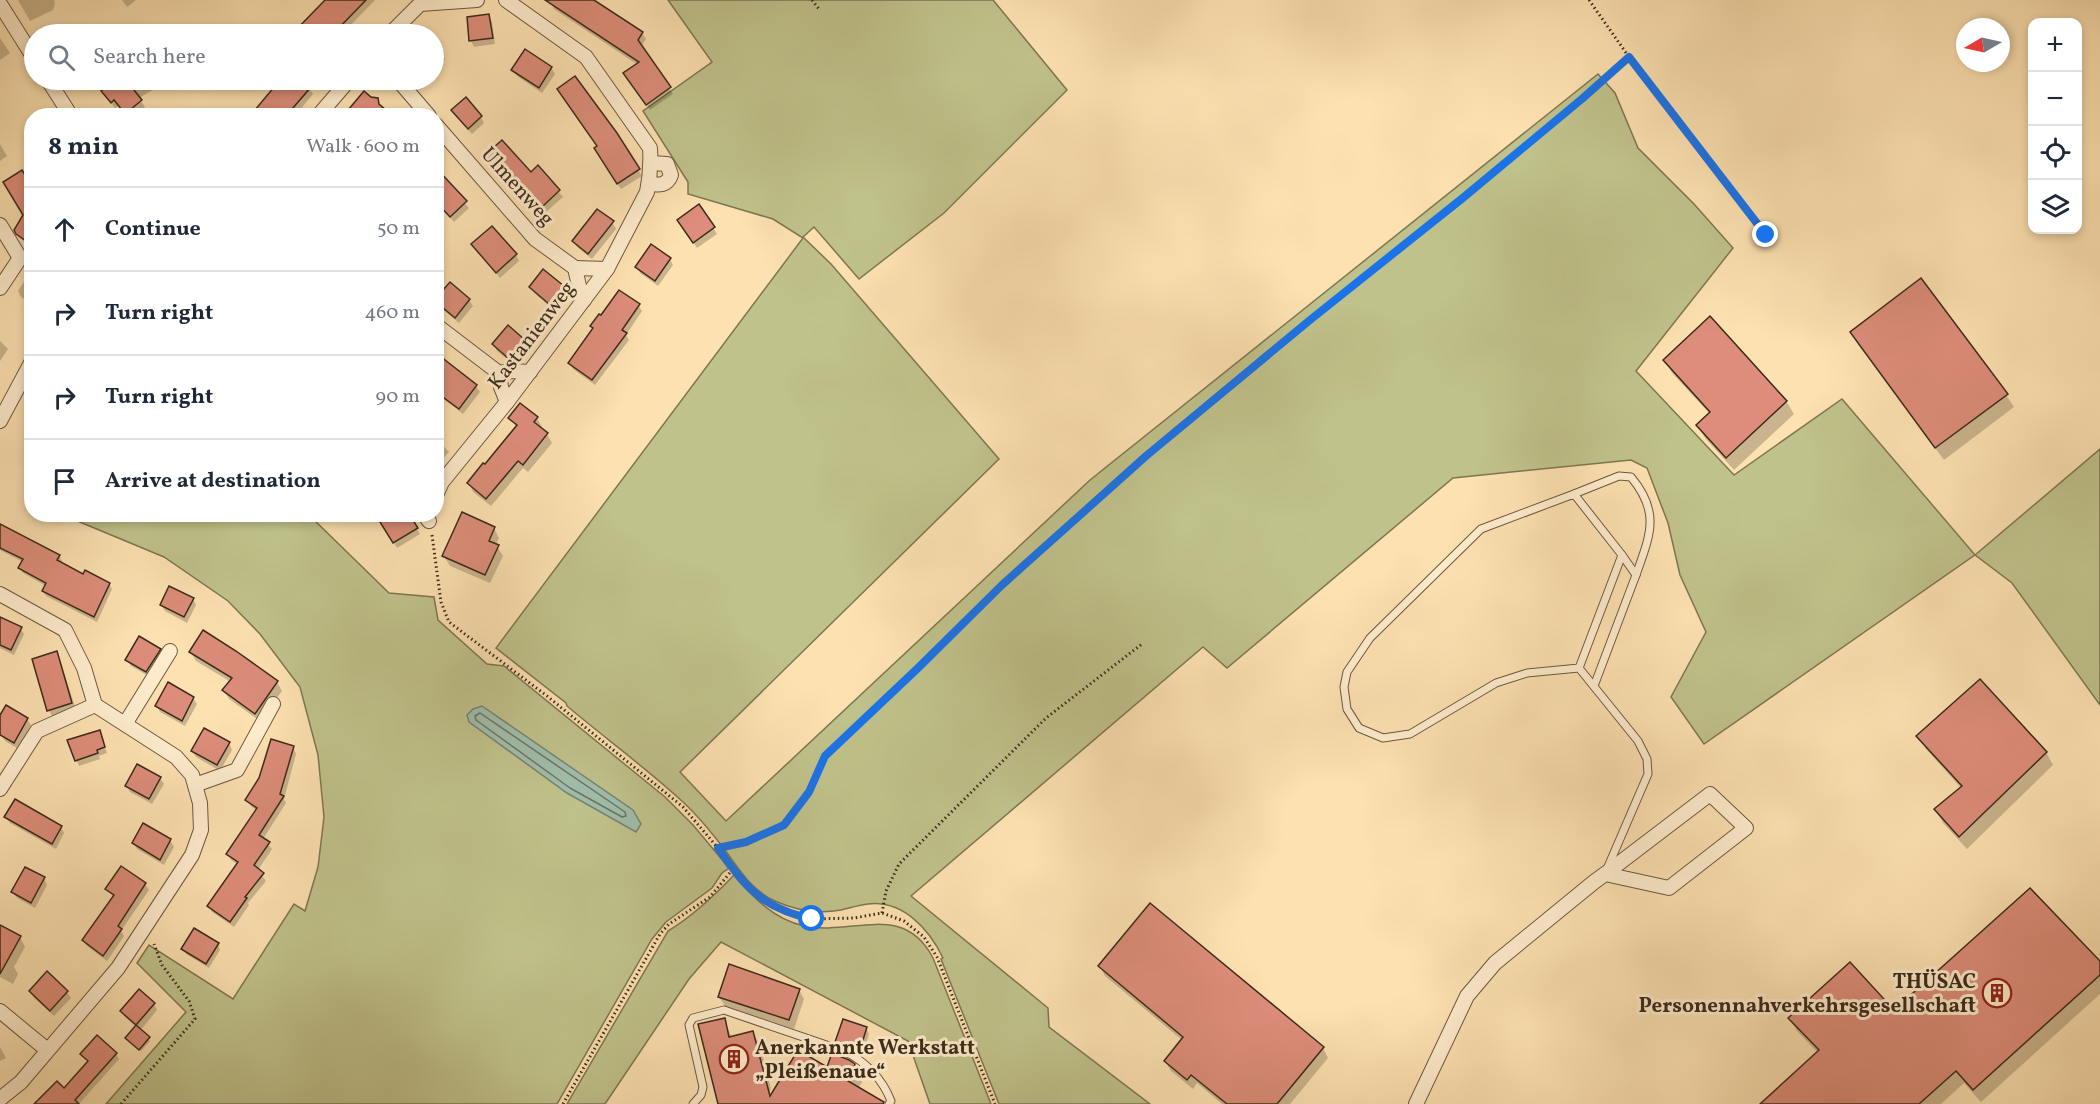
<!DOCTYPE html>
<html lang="en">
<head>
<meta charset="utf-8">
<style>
	body { margin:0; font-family:Vollkorn,serif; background:#f2f2f3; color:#1f2937 }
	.controls { position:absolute; right:18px; top:18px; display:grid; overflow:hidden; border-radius:12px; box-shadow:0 3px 9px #0003 }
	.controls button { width:54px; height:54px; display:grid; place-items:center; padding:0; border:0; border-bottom:2px solid #e0e1e3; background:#fff; color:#1f2937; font:30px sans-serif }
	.compass { position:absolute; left:1956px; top:18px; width:54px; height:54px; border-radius:50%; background:#fff; box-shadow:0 3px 9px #0003; rotate:261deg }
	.stop { position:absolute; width:18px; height:18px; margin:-14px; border:4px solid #1a73e8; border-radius:50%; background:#fff }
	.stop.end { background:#1a73e8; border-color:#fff; box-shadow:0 2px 6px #0008 }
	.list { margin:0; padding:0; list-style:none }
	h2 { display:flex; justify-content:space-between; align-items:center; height:78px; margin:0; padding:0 24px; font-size:26px }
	h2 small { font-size:20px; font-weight:400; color:#747a83 }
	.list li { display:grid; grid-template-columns:39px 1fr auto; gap:18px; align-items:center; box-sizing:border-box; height:84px; padding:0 24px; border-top:2px solid #e0e1e3 }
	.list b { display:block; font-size:22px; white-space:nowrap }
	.list em { font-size:20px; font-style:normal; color:#747a83 }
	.icon { flex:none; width:33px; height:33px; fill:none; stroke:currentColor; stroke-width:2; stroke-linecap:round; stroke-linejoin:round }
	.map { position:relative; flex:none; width:2100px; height:1104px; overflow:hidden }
	.search { position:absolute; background:#fff; box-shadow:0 3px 9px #0003; left:24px; top:24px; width:420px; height:66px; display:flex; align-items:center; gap:15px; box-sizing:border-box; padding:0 21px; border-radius:33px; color:#747a83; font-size:22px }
	.panel { position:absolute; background:#fff; box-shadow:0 3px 9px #0003; left:24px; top:108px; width:420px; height:414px; border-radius:24px }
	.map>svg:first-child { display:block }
</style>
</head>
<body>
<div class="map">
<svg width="2100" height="1104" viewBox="0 0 2100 1104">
	<rect width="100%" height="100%" fill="#fde1b1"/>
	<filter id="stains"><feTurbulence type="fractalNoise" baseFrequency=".00333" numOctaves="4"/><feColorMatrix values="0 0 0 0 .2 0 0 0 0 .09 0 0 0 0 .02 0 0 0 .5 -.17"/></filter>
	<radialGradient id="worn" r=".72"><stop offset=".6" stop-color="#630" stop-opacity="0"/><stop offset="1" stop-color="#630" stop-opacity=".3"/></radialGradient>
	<g fill="#c0c28b" stroke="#7e7652" stroke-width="1.5">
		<path d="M668 0H993L1067 90 944 213 859 279 814 227 803 237 831 264 999 459 680 772 726 821 1090 480 1598 74 1615 93 1638 148 1694 204 1733 248 1636 371 1734 475 1842 399 1975 555 2100 449V705L2012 583 1975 555 1704 744 1671 697 1706 632 1680 575 1668 523 1647 468 1631 460 1453 478 1227 668 1203 647 911 896 1048 1008 1049 1027 1150 1104H999L941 959 943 958C929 929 903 900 868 904 859 905 850 908 841 910 819 914 795 910 775 901 751 890 739 869 725 850 712 833 698 816 683 802 646 768 605 738 567 706L566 703 496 648 803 238 773 219 688 194V182L643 111 712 62Z"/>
		<path d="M63 515H309L389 593 434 597 438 620 487 664 504 666 665 797 693 825 729 868 722 873 712 888 666 922 652 939 557 1104H106L186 1012 137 963 149 945 233 999 294 904 305 911 318 867 324 817 318 755 300 687 260 634 228 601 164 557Z"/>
		<path d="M734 875C753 897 773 919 804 926 853 936 903 901 933 958L991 1104H930L908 1041 721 942 689 979 605 1104H567L668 931C693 916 714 896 734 875Z"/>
	</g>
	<path fill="#9fbeac" stroke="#778372" stroke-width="1.5" d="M482 706 633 810 641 824 636 832 567 793 469 722 467 715 473 709Z"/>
	<g fill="#0003">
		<path d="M18 0H54L55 3 53 10 30 21Z"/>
		<path d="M122 0H136L127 7Z"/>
		<path d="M327 0H375L342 34H295Z"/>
		<path d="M552 0H592L642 33 646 39 641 47 673 94 650 110 629 80 638 65 554 9 551 3Z"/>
		<path d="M489 16 492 22 495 44 474 47 471 41 468 18Z"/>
		<path d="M57 25 64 34H44Z"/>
		<path d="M0 38 10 53 0 60Z"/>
		<path d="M434 45 445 59 434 72Z"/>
		<path d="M551 68 555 74 542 93 517 76 513 70Z"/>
		<path d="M139 80H170L139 98 145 107 134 116H127L119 105 115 108 107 97 126 91Z"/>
		<path d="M283 80H299L309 88 313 94 295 116H253Z"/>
		<path d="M456 116 481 117 484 123 472 134Z"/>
		<path d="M616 134 642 176 621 189 599 155V147Z"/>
		<path d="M0 144 7 156 0 161Z"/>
		<path d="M486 156 531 174 538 168 563 197 546 212 514 177 508 182Z"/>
		<path d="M436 160 442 167 438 172 469 208 454 222 439 205 436 198Z"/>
		<path d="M699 206 717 234 697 248 682 226Z"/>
		<path d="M612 222 616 229 592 259 577 247 574 241Z"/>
		<path d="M32 224V246H31L21 239 15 230Z"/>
		<path d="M478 251 516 255 519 261 500 278Z"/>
		<path d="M670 259 673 265 658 286 640 273 637 267Z"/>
		<path d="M31 271H32V304L21 297 18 291Z"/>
		<path d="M450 284 469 300 473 306 459 323 440 307 436 301Z"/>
		<path d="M531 287H563L566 294 553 309 534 293Z"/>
		<path d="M638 305 642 311 626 335 629 340 595 385 573 369 570 363Z"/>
		<path d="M508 328 524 341 528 347 513 364 497 351 494 345Z"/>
		<path d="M1851 333 2006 395 2014 407 1944 460 1859 346Z"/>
		<path d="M0 341 8 349 0 361Z"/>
		<path d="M436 350 444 356 447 363 476 386 480 392 463 414 445 400 436 384Z"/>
		<path d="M1665 360 1786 401 1794 414 1734 470 1705 438 1698 426 1710 414 1672 373Z"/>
		<path d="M510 418H537L542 427 540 429 547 434 552 443 528 472 523 468 491 506 473 492 469 483 486 466 517 428Z"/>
		<path d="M436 438 449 452 436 466Z"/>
		<path d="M408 514 420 534 397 548 379 517Z"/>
		<path d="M494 528 499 538 496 545 503 556 490 583 450 566 444 556Z"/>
		<path d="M0 531 59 556 62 561 60 564 83 576 109 584 112 589 97 622 46 596 43 591 46 586 23 573 20 568 23 562 0 550Z"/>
		<path d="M193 599 196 605 187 623 165 611 161 605Z"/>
		<path d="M0 618 20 628 24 634 14 655 0 648Z"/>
		<path d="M160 650 163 656 150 677 131 666 127 660Z"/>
		<path d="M191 652 277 682 282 691 260 721 229 699 224 691 231 682 196 661Z"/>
		<path d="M56 653 61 663 77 713 54 720 49 710Z"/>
		<path d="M193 698 197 704 185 726 160 712 157 706Z"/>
		<path d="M0 718 27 719 31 725 17 748 5 741 2 735Z"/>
		<path d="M99 732 107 753 99 756 100 759 79 766 69 741Z"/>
		<path d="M1918 736 2046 752 2053 765 1967 849 1943 823 1936 810 1961 788 1926 749Z"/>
		<path d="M229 743 232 750 220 771 196 757 192 751Z"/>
		<path d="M293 747 296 754 284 799 286 803 263 839 272 849 258 870 266 881 248 903 249 905 234 927 212 912 209 906 238 865 231 860 228 854 257 811 251 806 247 800Z"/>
		<path d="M160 778 164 784 152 804 130 792 127 786Z"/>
		<path d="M6 817 61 827 64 833 56 849 10 823Z"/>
		<path d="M144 825 170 840 174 847 164 865 137 849 134 843Z"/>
		<path d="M44 878 47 885 35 908 17 898 13 892Z"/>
		<path d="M145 884 149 890 121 931 124 936 107 961 87 946 83 940 114 898 107 889Z"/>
		<path d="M0 926 20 937 25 947 14 967 18 974 13 984 0 977Z"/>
		<path d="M218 944 220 950 209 968 186 954 183 949Z"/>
		<path d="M2100 964V994L1981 1102 1964 1083 1941 1104H1762L1818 1053 1797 1031 1790 1018 1894 1012Z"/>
		<path d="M1100 966 1323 1048 1328 1058 1290 1104H1222L1197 1083 1193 1089 1171 1071 1165 1061 1182 1040 1105 976Z"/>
		<path d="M799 990 804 999 794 1029 725 1006 719 997Z"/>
		<path d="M31 992H67L71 998 54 1016 34 998Z"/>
		<path d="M154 1004 157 1010 140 1031 150 1041 141 1051 128 1041 136 1027 125 1017 122 1011Z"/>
		<path d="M724 1020 732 1038 753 1033 760 1045 771 1089 763 1104H719Z"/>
		<path d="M866 1028 869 1034 862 1058 840 1048 837 1042Z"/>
		<path d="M0 1047 6 1058 0 1061Z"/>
		<path d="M82 1054H116L119 1059 79 1104H39L64 1091 89 1063Z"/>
		<path d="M854 1065 862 1082 858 1089 882 1104H803L827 1070Z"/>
	</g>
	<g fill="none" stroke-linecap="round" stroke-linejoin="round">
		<path stroke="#6e7463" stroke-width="1.5" d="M480 713 625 812 626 816 622 817 570 788 476 720 475 716Z"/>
	</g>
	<g fill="#dd8d7a" stroke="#3c2b1a" stroke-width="1.5">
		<path d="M325 0H366L333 34H292Z"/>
		<path d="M545 0H594L643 32 638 40 671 87 646 105 623 73 639 62Z"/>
		<path d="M489 14 493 38 469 41 467 17Z"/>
		<path d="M525 49 552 67 539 88 511 70Z"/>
		<path d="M575 76 617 133 640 169 617 184 594 148 597 146 557 89Z"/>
		<path d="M116 80H119L126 89 130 85 142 100 125 114 114 100 111 103 101 91Z"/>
		<path d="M280 80H302L311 87 286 116H250Z"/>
		<path d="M364 91 371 97 378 98 379 104 393 116H343Z"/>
		<path d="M466 97 482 116 468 129 451 110Z"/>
		<path d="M502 140 531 172 538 165 560 190 542 207 509 172 504 177 484 156Z"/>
		<path d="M436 168 467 201 450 217 436 202Z"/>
		<path d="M22 170 32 186V245L16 234 14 230 23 215 3 182Z"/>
		<path d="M699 204 715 227 693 243 677 220Z"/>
		<path d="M597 209 614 221 588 254 572 241Z"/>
		<path d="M492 226 517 254 496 273 471 244Z"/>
		<path d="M651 244 671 258 655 281 635 267Z"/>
		<path d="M543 269 564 286 549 304 529 287Z"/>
		<path d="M1921 278 2008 394 1935 448 1850 332Z"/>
		<path d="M450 282 470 299 455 318 436 302V298Z"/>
		<path d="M619 290 640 304 622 330 627 333 592 380 568 363 593 328 590 326 599 314 601 315Z"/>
		<path d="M1710 316 1787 401 1726 458 1696 425 1710 412 1663 360Z"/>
		<path d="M508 325 525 340 509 359 492 344Z"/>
		<path d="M436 353 477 385 459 409 436 392Z"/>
		<path d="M520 403 538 417 534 422 548 433 523 465 518 461 486 499 467 483 483 463 485 464 517 425 508 418Z"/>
		<path d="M462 512 495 527 489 541 499 545 485 575 442 556Z"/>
		<path d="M375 514H409L418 528 393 543Z"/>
		<path d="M0 524 60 555 57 560 83 574 85 570 110 583 94 617 42 591 46 583 18 568 23 559 0 548Z"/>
		<path d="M169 586 194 598 184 617 160 605Z"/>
		<path d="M0 617 22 627 11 650 0 645Z"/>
		<path d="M203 630 236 651 278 681 255 714 222 690 232 678 189 652Z"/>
		<path d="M139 636 161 649 146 672 125 660Z"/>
		<path d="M57 651 72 703 47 711 32 659Z"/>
		<path d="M1980 679 2047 752 1959 837 1934 809 1962 786 1916 736Z"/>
		<path d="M168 682 194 697 182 721 155 706Z"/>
		<path d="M6 705 28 718 14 743 0 735V715Z"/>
		<path d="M204 728 230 742 217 765 191 751Z"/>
		<path d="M100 730 105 747 97 750 98 753 75 761 67 740Z"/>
		<path d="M271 739 294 746 280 794 284 796 259 835 270 842 254 865 264 873 245 897 247 898 230 922 207 906 238 862 226 854 257 808 245 800 259 778Z"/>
		<path d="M137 764 161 777 149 799 125 786Z"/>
		<path d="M15 799 62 826 52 844 4 817Z"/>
		<path d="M143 823 171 839 160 860 132 843Z"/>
		<path d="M121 866 146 883 118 926 122 929 103 956 82 940 114 895 105 889Z"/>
		<path d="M25 867 45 877 31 903 11 892Z"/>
		<path d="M2030 888 2100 961V975L1973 1090 1956 1071 1919 1104H1760L1819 1050 1788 1018 1850 962 1894 1010Z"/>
		<path d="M1150 903 1324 1047 1277 1104H1227L1191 1075 1187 1080 1164 1061 1183 1037 1098 966Z"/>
		<path d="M0 925 21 936 0 974Z"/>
		<path d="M194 928 219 943 206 964 181 949Z"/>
		<path d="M729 964 800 989 789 1020 718 997Z"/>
		<path d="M47 971 68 991 50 1011 29 991Z"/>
		<path d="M139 989 155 1003 136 1025 120 1011Z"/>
		<path d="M725 1018 729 1037 753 1031 770 1096 798 1050 827 1067 832 1053 849 1060 855 1064 854 1067 856 1068 848 1081 884 1102 883 1104H718L698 1024Z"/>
		<path d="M843 1019 867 1027 859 1053 835 1042Z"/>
		<path d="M136 1025 150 1037 139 1050 125 1038Z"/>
		<path d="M97 1035 117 1053 75 1100 79 1104H34L57 1081 64 1088 88 1061 80 1054Z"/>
	</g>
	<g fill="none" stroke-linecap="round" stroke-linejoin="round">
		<g stroke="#6c5840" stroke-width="9">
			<g id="lane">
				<path d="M1574 494 1619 476 1631 477C1661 513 1650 535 1636 575"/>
				<path d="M1579 668 1527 673 1496 683 1410 734 1383 738 1359 728 1347 709 1344 687 1347 672 1370 638 1481 529 1574 494 1622 555 1579 668 1638 741 1647 759 1648 774 1607 869"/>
				<path d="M1594 686 1636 575 1622 555"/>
				<path d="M693 1104 701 1095 703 1087 689 1025 693 1018 724 1010 844 1051C866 1062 882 1078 891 1101L889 1104"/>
			</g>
		</g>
		<g stroke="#6c5840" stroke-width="16">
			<g id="street">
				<path d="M424 0 420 4 477 0"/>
				<path d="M0 4 34 58"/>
				<path d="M390 34 420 4"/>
				<path d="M48 80 71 116"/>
				<path d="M398 80 429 116"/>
				<path d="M318 116 349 80"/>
				<path d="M436 125 535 239 575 268 579 286 584 300"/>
				<path d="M649 184C659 185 667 186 671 175L667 164 651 163"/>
				<path d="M0 225 20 258 0 288"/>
				<path d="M575 268 607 269"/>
				<path d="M436 325 499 373 501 387 507 402"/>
				<path d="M499 373 513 371 530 372"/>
				<path d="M0 421 32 361"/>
				<path d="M436 495 442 482 507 402 607 269 647 192C650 177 651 163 650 148L586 57 506 0"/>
				<path d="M424 514 429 521"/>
				<path d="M0 594 65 630 84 668 95 705 176 757 192 775 200 803 201 830 192 855 118 968 21 1082 0 1099"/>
				<path d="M125 724 170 651"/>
				<path d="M195 785 237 770 273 704"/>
				<path d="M0 789 37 731 95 705"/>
				<path d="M0 1011 46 1049"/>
				<path d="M1416 1104 1467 996 1495 963 1594 882 1605 874 1710 794 1746 828 1669 888 1605 874"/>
			</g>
		</g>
		<g stroke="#3c2b1a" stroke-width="3" stroke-dasharray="1.5 3" stroke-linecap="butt">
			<path d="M812 0 819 9"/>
			<path d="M1589 0 1629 57 1766 235"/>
			<path d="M432 535 441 602 449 622 547 696 683 807 718 848 741 881 763 900 787 913 812 919 854 918 882 913 904 921 924 937 937 957 995 1104"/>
			<path d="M718 848 746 842 784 825 809 793 824 756 919 668 1002 585 1146 456 1310 320 1464 197 1583 98 1629 57"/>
			<path d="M882 913 886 891 899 864 1046 718 1142 644"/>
			<path d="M121 1104 195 1019 189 1001 162 965 154 944"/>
			<path d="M563 1104 660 934 669 924 710 897 733 869"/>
		</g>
		<use href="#lane" stroke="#feeccc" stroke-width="7"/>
		<use href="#street" stroke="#feeccc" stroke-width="14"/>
	</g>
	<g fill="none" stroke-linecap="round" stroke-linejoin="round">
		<path stroke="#1a73e8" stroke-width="8" d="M812 919C762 908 746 888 718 848L746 842 784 825 809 792 825 756 918 668 1002 585 1146 456 1310 320 1464 197 1583 98 1629 57 1766 235"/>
	</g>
	<defs>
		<g id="building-ring" transform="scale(1.5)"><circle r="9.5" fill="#feeccc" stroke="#8f2418" stroke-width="1.5"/><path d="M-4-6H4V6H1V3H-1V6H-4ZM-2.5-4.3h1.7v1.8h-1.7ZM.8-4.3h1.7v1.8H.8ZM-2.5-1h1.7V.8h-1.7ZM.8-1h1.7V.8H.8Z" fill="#8f2418"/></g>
	</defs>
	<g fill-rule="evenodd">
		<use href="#building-ring" x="1997" y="993"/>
		<use href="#building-ring" x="734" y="1059"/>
	</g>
	<g text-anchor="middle" stroke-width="6" stroke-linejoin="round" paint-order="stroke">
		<g font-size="21" fill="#3c2b1a" stroke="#feeccc">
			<text transform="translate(518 186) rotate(48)" y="7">Ulmenweg</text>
			<text transform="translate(531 335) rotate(-53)" y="7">Kastanienweg</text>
		</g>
		<g font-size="21" font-weight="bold" fill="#3c2b1a" stroke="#feeccc" text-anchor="end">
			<text x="1976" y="988">THÜSAC<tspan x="1976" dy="24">Personennahverkehrsgesellschaft</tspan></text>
			<text x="755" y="1054" text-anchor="start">Anerkannte Werkstatt<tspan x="755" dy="24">„Pleißenaue“</tspan></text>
		</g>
	</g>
	<rect width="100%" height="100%" filter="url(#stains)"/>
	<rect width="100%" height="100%" fill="url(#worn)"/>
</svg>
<div class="controls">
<button>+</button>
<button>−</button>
<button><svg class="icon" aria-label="locate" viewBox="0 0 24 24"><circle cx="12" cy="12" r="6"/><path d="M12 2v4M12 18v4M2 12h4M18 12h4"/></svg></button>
<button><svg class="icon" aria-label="layers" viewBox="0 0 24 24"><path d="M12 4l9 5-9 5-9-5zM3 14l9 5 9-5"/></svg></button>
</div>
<svg class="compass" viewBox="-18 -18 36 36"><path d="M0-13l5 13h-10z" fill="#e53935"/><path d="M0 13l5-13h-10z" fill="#747a83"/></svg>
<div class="stop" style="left:812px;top:919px"></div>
<div class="stop end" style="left:1766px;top:235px"></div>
<div class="search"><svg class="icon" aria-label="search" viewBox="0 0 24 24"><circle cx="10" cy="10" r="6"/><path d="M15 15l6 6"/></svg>Search here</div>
<section class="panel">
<h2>8 min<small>Walk · 600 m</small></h2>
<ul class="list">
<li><svg class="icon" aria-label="ahead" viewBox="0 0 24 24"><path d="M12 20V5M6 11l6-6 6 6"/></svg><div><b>Continue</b></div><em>50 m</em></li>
<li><svg class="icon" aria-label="right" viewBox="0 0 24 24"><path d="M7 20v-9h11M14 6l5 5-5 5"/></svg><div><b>Turn right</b></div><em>460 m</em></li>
<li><svg class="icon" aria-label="right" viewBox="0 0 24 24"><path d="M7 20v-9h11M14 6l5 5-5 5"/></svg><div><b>Turn right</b></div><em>90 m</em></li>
<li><svg class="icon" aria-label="arrive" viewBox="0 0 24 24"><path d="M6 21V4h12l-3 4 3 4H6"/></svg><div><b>Arrive at destination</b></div></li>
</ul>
</section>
</div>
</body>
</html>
